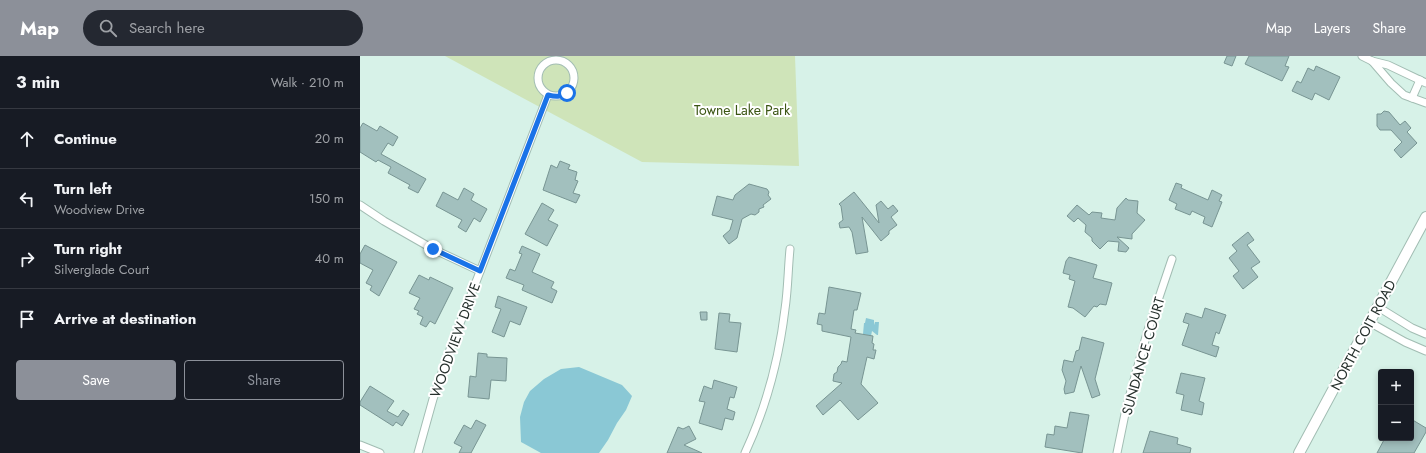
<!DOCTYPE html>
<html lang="en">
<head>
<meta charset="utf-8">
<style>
	body { margin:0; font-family:Jost,sans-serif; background:#242831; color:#f1f3f6 }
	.controls { position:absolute; right:12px; bottom:12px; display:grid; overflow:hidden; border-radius:4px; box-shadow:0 2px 6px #0003 }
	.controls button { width:36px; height:36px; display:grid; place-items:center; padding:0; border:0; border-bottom:1px solid #363941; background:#171b24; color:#f1f3f6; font:20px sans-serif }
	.stop { position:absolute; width:12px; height:12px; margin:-9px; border:3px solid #1a73e8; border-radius:50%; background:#fff }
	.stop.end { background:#1a73e8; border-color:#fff; box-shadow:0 1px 4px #0008 }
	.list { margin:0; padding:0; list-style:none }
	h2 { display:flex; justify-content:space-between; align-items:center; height:52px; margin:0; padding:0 16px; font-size:17px }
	h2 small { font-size:13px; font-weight:400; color:#9ea1a6 }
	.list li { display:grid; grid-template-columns:26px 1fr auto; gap:12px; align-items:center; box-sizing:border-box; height:60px; padding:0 16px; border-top:1px solid #363941 }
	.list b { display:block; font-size:15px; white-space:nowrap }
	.list p { margin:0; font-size:13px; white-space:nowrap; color:#9ea1a6 }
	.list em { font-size:13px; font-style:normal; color:#9ea1a6 }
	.actions { display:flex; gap:8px; padding:12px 16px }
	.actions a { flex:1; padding:9px 0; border:1px solid #8c9099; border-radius:4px; text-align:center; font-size:14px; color:#8c9099 }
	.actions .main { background:#8c9099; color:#fff }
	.icon { flex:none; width:22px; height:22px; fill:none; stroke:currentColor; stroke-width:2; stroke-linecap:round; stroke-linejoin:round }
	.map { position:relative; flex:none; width:1066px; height:397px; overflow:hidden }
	header { display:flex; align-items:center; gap:24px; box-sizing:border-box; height:56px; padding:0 20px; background:#8c9099; color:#fff }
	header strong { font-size:19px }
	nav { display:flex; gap:22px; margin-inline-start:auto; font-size:14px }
	.search { width:280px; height:36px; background:#242831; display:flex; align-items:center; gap:10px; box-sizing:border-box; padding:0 14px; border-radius:22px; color:#9ea1a6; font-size:15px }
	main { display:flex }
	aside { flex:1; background:#171b24 }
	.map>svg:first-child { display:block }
</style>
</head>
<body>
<header>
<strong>Map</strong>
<div class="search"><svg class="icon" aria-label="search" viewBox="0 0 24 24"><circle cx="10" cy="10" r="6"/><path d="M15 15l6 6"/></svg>Search here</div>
<nav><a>Map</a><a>Layers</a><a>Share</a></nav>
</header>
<main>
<aside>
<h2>3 min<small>Walk · 210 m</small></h2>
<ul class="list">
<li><svg class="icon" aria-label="ahead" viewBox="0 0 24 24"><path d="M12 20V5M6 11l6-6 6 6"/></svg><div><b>Continue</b></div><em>20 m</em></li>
<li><svg class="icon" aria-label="left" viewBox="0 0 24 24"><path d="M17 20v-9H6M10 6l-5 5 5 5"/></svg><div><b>Turn left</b><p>Woodview Drive</p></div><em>150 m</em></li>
<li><svg class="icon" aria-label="right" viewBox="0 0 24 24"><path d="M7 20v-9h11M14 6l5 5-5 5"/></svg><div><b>Turn right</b><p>Silverglade Court</p></div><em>40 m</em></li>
<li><svg class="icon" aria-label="arrive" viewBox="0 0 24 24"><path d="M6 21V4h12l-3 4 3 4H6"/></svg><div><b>Arrive at destination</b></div></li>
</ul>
<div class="actions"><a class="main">Save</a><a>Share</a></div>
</aside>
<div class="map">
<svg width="1066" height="397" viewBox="0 0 1066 397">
	<rect width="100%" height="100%" fill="#d7f2e8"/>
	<path fill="#cfe4b9" d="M85 0H435L439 110 282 106Z"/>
	<g fill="#8ac8d5">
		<path d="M506 262 514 264V269L515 266H519L518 279H517L512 275 511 280 503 278 504 267H505Z"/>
		<path d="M219 311 262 329 272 340 266 354 257 367 248 384 239 397H181L161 386 160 361 164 346 170 335 184 323 201 313Z"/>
	</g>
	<g fill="#a2c0be" stroke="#789593">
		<path d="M867 0H876L872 10 864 7Z"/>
		<path d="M889 0H929L925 10 929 11 922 25 885 8Z"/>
		<path d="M956 10 980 21 969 44 955 37 952 44 932 35 937 25 941 27 948 12 954 15Z"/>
		<path d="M1024 55 1029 56 1040 69 1045 65 1051 72 1047 76 1057 87 1041 102 1034 94 1042 86 1031 74H1020L1017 70V58H1021Z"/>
		<path d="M3 67 17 75 20 70 38 81 33 90 28 87 21 98 66 123 58 137 48 132 50 129 28 117 31 111 18 104 16 106 0 96V72Z"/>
		<path d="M200 105 210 109 208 113 217 116 215 124 218 125 213 137 220 139 216 147 183 134 191 109 197 112Z"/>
		<path d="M816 127 822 129 821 132 848 144 852 134 862 139 859 145 862 146 852 171 843 167 845 161 832 155 830 159 815 153 817 148 809 144Z"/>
		<path d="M389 128 407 133 409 136 408 139 411 143 403 149 404 151 399 153V156L395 159 391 158 382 163 377 182 369 188 363 180 370 174 373 164 352 159 357 140 373 144 375 139Z"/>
		<path d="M104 132 114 138 111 144 127 153 120 166 114 162 106 176 98 171 102 164 76 150 83 136 98 144Z"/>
		<path d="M494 136 519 167 516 149 521 145 528 153 533 149 538 155 531 161 537 169 529 175V178L521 185 502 161 508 196 496 198 492 176 489 171 480 172 479 167 483 164 481 150 479 148Z"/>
		<path d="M766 142 768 144 778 145 777 157 785 164 772 178V183L757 181 769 192 766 196 758 195 759 186 748 185 740 193 732 185V182L725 176 726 169 718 162 714 166 707 160 717 149 729 159 732 156 742 157 741 162 755 164 757 152Z"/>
		<path d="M182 147 194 154 188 164 198 169 187 190 165 178Z"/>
		<path d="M888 176 894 184 887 189 900 206 891 212 898 221 883 233 873 220 879 215 869 202 877 195 872 189Z"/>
		<path d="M5 189 37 206 19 240 10 234 12 230 6 227 13 214 0 207V198Z"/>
		<path d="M162 190 180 198 172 216 194 226 191 232 197 235 192 247 162 234 164 229 146 222 150 213 155 215 162 198 159 197Z"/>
		<path d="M709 201 737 209 733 222 752 227 746 249 740 248 737 251 734 250 725 261 713 252 708 251 715 225 709 223 710 219 703 217 706 205Z"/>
		<path d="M59 219 69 224 70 221 93 232 75 268 70 265 66 271 60 268 63 261 57 258 59 255 54 253 60 242 49 237Z"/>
		<path d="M469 231 501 237 497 254H494L491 273 496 274 495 277 513 280 512 287 514 288 513 294H516L514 303 507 301 501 328 518 347 498 364 480 344 463 359 456 350 482 327 473 325 474 318 477 316 478 311 481 308 482 305 487 306 491 281 462 275V269L457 268 459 257 465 258Z"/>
		<path d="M138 240 167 251 160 269 150 265 144 281 132 276 141 253 135 251Z"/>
		<path d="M845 252 866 259 859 278 856 276 852 289 859 291 856 301 822 289 829 268 823 266 826 257 842 262Z"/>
		<path d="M340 256H347V264H341Z"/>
		<path d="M359 257 370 258 369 266 381 267 377 296 355 293Z"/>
		<path d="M722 281 744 287 735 323 740 339 732 342 721 310 714 336 705 338 704 333 706 325 702 314 704 304 713 306 716 295 719 294Z"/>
		<path d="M118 297 127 298V301L147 302 146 325 131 324 129 343 108 341 110 320 116 321Z"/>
		<path d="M821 317 845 322 839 345 844 347 842 359 821 354 824 339 816 337Z"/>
		<path d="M354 324 377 331 374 342 370 341 367 353 375 356 373 364 365 362 362 374 339 367 345 346 339 345 344 330 352 333Z"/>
		<path d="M10 330 34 345 27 355 38 361 43 354 49 358 42 370 36 366 33 370 0 349V346Z"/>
		<path d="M710 356 729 359 722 397 685 391 687 378 694 379 695 370 707 372Z"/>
		<path d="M1051 363 1066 372V376L1054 397H1017L1025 382H1051Z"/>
		<path d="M116 364 126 369 111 397H99L102 391 94 387 104 369 111 373Z"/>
		<path d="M329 370 336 383 324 389 342 397H307L318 371 323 373Z"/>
		<path d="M790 375 818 382 817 388 831 392 830 397H783Z"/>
	</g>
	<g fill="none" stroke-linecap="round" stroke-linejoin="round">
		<g stroke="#a2bdb3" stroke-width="9">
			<g id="street">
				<path d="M1002 0 1012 5 1028 9 1066 27"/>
				<circle cx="196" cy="22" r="18"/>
				<path d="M1012 5 1031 27 1044 39 1066 47"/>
				<path d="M1052 42 1060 24"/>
				<path d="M0 149 24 165 73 193 120 215"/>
				<path d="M1018 251 1052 272 1066 278"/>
				<path d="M1009 266 1045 286 1066 295"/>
				<path d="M0 389 20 397"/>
				<path d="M58 397 73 343 89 296 188 39"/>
				<path d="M385 397C406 352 419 303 425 253 428 233 428 213 430 193"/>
				<path d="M757 397 766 353 787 277 812 203"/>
			</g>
		</g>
		<g stroke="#a2bdb3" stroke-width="12">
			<path id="secondary" d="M939 397 1066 161"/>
		</g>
		<use href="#street" stroke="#fff" stroke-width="7"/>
		<use href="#secondary" stroke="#fff" stroke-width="10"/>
	</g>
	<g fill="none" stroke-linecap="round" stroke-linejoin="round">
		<path stroke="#1a73e8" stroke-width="5" d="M73 193 120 215 188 39C196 41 200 41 207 37"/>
	</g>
	<g text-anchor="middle" stroke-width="4" stroke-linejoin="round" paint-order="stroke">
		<g font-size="14" fill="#3b5513" stroke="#fff">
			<text x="382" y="59">Towne Lake Park</text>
		</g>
		<g font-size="14" fill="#26312d" stroke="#fff">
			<text transform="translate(1003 279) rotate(-62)" y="5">NORTH COIT ROAD</text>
			<text transform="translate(95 284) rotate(-70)" y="5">WOODVIEW DRIVE</text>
			<text transform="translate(783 300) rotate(-74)" y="5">SUNDANCE COURT</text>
		</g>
	</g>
</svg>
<div class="controls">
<button>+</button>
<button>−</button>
</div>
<div class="stop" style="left:207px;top:37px"></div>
<div class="stop end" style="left:73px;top:193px"></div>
</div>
</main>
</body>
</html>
